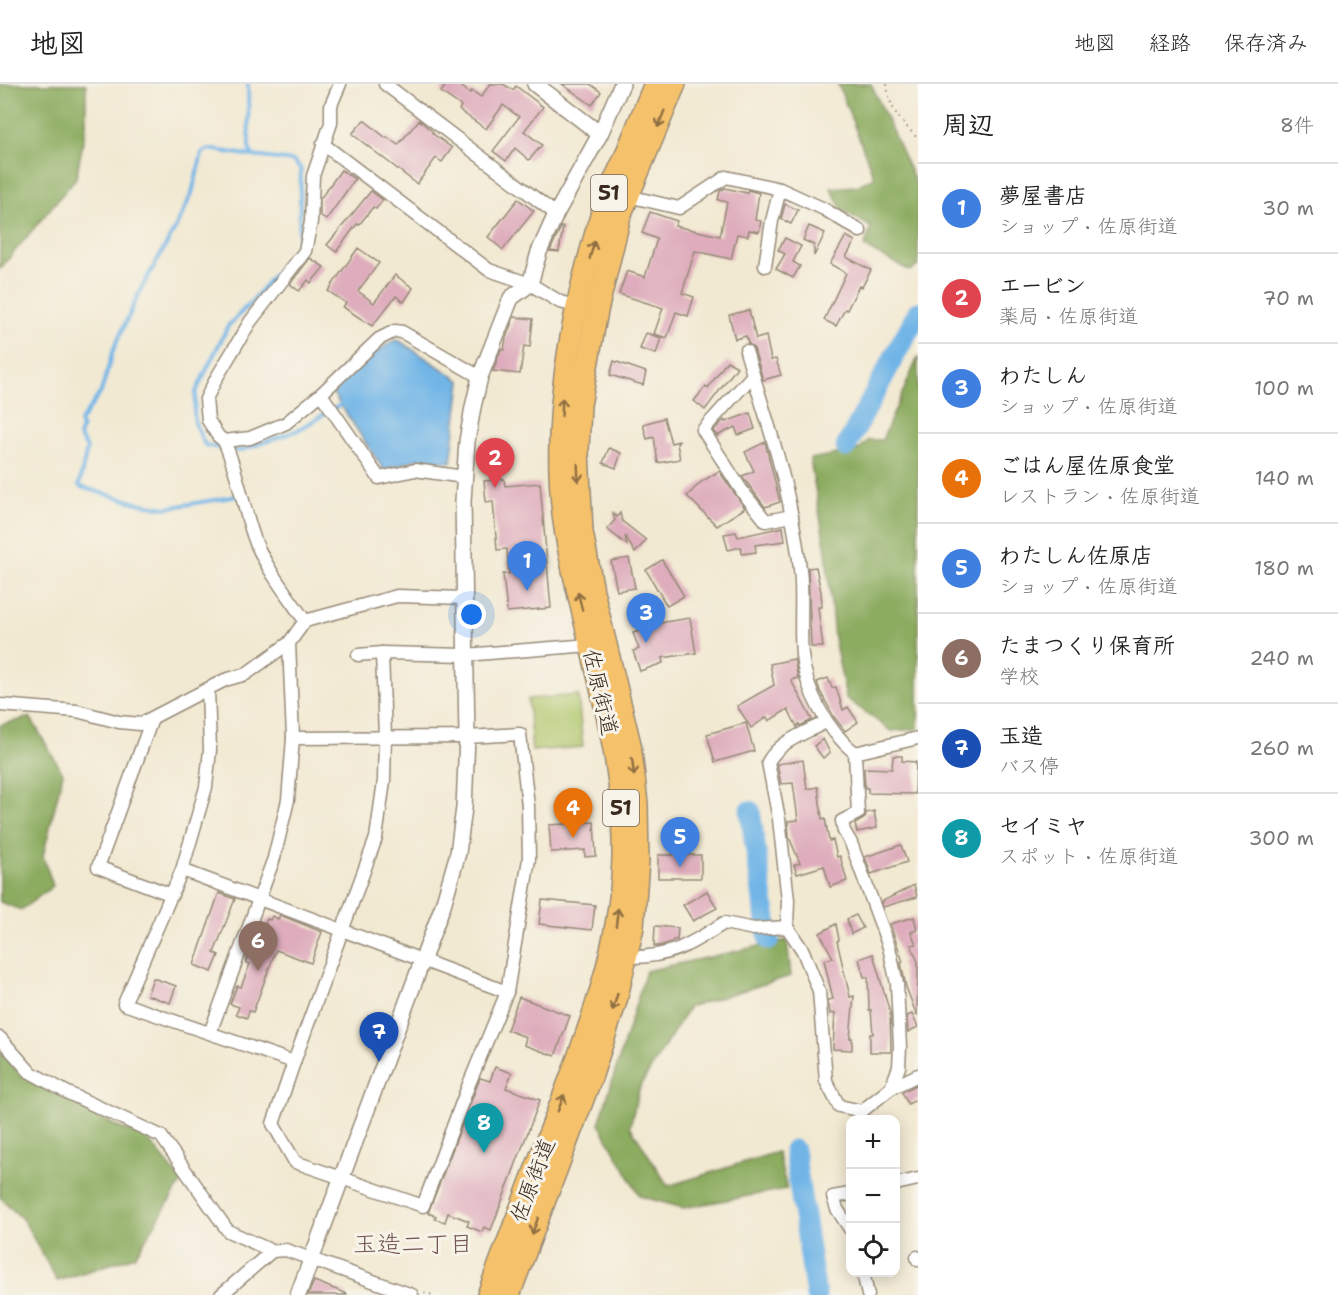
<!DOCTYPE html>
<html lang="ja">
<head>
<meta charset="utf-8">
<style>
	body { margin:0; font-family:"Shantell Sans","Klee One",sans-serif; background:#f2f2f2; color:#222 }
	.controls { position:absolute; right:18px; bottom:18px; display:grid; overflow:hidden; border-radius:12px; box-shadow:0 3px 15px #0003 }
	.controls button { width:54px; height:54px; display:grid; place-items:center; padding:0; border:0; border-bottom:2px solid #e0e0e0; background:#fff; color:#222; font:30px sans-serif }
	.you { position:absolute; left:472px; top:531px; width:21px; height:21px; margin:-15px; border:4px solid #fff; border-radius:50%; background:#1a73e8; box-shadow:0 0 0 9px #1a73e833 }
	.badge { display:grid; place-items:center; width:39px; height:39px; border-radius:50%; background:#ea580c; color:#fff; font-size:20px; font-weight:700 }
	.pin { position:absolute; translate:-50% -50px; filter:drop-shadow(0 2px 3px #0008) }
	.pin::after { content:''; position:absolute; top:32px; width:21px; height:18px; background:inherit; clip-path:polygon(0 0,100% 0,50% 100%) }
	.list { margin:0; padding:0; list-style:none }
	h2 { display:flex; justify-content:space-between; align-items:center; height:78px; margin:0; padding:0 24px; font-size:26px }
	h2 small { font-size:20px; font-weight:400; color:#767676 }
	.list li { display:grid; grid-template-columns:39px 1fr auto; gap:18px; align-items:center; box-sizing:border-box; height:90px; padding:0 24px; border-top:2px solid #e0e0e0 }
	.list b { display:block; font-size:22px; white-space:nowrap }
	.list p { margin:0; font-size:20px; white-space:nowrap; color:#767676 }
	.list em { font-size:20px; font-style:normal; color:#767676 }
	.icon { flex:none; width:33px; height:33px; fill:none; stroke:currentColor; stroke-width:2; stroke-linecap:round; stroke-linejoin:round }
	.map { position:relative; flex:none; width:918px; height:1211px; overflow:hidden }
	header { display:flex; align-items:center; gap:36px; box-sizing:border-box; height:84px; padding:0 30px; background:#fff; border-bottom:2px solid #e0e0e0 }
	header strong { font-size:28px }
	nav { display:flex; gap:33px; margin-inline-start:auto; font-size:21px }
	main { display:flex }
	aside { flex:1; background:#fff }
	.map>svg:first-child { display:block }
</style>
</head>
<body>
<header>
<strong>地図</strong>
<nav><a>地図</a><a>経路</a><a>保存済み</a></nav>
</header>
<main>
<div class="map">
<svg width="918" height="1211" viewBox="0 0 918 1211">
	<rect width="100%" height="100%" fill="#f7f3e8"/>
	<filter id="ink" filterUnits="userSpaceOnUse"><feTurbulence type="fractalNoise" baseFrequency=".0167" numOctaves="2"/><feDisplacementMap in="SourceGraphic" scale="12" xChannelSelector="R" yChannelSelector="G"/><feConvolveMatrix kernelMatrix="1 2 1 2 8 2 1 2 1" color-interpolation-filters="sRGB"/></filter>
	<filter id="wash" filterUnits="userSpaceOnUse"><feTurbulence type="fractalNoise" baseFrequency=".008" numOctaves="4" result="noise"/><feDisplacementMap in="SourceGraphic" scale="24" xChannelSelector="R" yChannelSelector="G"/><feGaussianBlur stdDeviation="1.35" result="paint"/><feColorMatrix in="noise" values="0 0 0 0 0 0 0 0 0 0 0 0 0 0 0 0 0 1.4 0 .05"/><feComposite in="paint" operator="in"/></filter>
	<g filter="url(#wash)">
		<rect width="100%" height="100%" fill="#f2e9d2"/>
		<path fill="#b0c86e" stroke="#767946" stroke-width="1.5" d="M578 611 583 663 532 667 528 615Z"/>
		<g fill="#8cac61" stroke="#646b40" stroke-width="1.5">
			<path d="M0 0H86V42L76 94 0 185Z"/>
			<path d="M838 0H871L918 104V182L910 187 864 163 871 143 842 126 831 104 857 102 874 93Z"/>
			<path d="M918 273V645L891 647 846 614 834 554 826 467 810 375 858 366 869 356H882Z"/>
			<path d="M30 633 63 689 43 772 53 802 21 826 0 818V641Z"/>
			<path d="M787 856 791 892 689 923 640 1002 630 1042 668 1102 777 1068 787 1105 683 1124 640 1112 599 1040 646 887Z"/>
			<path d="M0 967 21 992 118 1043 145 1052 182 1097 135 1172 57 1197 24 1137 0 1113Z"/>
		</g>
		<path fill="#71b5e7" stroke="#567082" stroke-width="1.5" d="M398 256 461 297 451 378 417 375 384 386 332 308 359 280 393 257Z"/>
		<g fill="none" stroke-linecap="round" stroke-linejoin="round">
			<g stroke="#71b5e7" stroke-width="4">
				<path d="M224 365 205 361 195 339 194 328 196 308 202 295 228 242 254 215 297 162 299 151 301 85 293 77 253 72 249 64 248 0"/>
				<path d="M231 366 239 367 296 347 340 321"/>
				<path d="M238 412 166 424 137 419 81 403 79 401 87 364 79 352 82 344 80 338 101 308 114 264 141 205 175 145 192 109 202 69 208 65 253 72"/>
			</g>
			<g stroke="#71b5e7" stroke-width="21">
				<path d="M846 363 918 228"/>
				<path d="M750 727 769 856"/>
				<path d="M794 1066 816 1211"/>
			</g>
		</g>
		<g id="blocks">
			<g fill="#deacbc">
				<path d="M447 0H458L470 9 472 7 481 13 490 0H503L513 6 516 2 543 23 524 47 542 61 529 76 515 64 506 77 493 67 519 33 503 21 486 45 459 26 461 22 441 8Z"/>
				<path d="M562 0H590L601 8 592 21Z"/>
				<path d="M364 36 386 54 387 53 398 61 419 36 433 48 432 49 452 64 442 78 436 74 417 100 352 50Z"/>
				<path d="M341 86 355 95 326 136 320 131V115Z"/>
				<path d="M725 104 747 109 748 106 759 109 755 136 761 137 759 148 749 146 748 152 737 150 731 175 695 167 682 209 694 213 688 232 676 228 667 254 654 250 663 224 619 210 627 187 645 193 657 155 642 149 650 128 677 137 675 142 720 152 727 118 718 116 720 107Z"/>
				<path d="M371 107 383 116 376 125 373 123 359 141 357 140 336 168 327 161Z"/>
				<path d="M518 115 534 127 503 166 488 153Z"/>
				<path d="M785 120 798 126 791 140 781 135Z"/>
				<path d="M809 142 825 149 814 172V161L803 156Z"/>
				<path d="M561 143H563L559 168 550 167Z"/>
				<path d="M846 152 855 157 846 173 871 186 862 203 859 202 847 226 845 225 836 242 824 236 846 189 830 180Z"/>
				<path d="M785 154 801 162 793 178 800 182 793 194 776 185 785 170 778 166Z"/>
				<path d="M358 164 379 179 358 207 374 219 395 191 413 204 404 218 396 212 372 242 343 223 346 219 328 207Z"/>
				<path d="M310 174 324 183 311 199 308 196 299 207 290 200Z"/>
				<path d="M749 226 756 255 766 252 771 276 776 275 781 291 763 296 754 265 748 259 746 252 735 255 729 231Z"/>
				<path d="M514 233 533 235 530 263 524 262 520 290 493 287 501 265 504 266 506 254Z"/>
				<path d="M646 249 661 254 656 270 640 265Z"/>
				<path d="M614 277 646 288 643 301 610 291Z"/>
				<path d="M727 277 737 283 705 326 694 317 706 302 708 304Z"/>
				<path d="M750 329 755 345 738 351 735 343 717 352 713 347 724 336 725 338Z"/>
				<path d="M664 334 671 359 679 357 677 360 680 375 658 379 654 353 647 355 643 340Z"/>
				<path d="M765 358 780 418 765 423 742 392 754 387 745 368Z"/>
				<path d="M609 364 621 369 616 384 603 379Z"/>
				<path d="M719 387 745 424 717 442 687 412 701 398Z"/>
				<path d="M504 395 505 402 540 399 551 524 507 528 503 490H509L507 465 497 466 493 417 486 418 484 397Z"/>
				<path d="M613 429 617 433 620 429 622 437 646 456 635 469 625 452 627 461 607 445 615 436Z"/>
				<path d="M783 443 785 457 755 461 756 468 742 470 741 463 728 466 724 450 736 448 738 453Z"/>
				<path d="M629 474 635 504 617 507 611 477Z"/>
				<path d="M662 476 684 512 667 522 646 486Z"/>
				<path d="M816 483 821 508 822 523H818L823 563H811L808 484Z"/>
				<path d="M690 534 696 569 662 574 663 579 640 587 633 567 639 565 633 549 665 538Z"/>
				<path d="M794 575 798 594 791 596 812 636 800 642 799 640 797 643 788 625 769 637 767 633 751 644 737 622 774 601 770 580Z"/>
				<path d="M828 594 832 604 836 603 843 626 848 623 858 638 845 647 834 633 820 607 817 598Z"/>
				<path d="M746 639 754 667 715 678 707 650Z"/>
				<path d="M823 655 830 669 823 674 814 662Z"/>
				<path d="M893 672H902V677L916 678 915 710 868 709V704H865L864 684 892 685Z"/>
				<path d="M803 676 807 705 818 703 822 735 825 734 829 757 833 756 837 773 840 772 847 797 830 803 824 782 797 790 794 781 800 779 789 753 788 737 798 736 793 699 781 700 777 680Z"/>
				<path d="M874 727 877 744 857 748 855 740 865 734 866 729Z"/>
				<path d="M594 738 596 772 585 773V766L551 768 549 741Z"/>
				<path d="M901 761 907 778 871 790 865 773Z"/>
				<path d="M673 763H688V771H701V794H658V771H673Z"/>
				<path d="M914 801 917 813 883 823 881 818Z"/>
				<path d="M707 807 717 824 693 837 683 821Z"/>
				<path d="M219 809 235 815 214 869 219 871 212 888 194 881Z"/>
				<path d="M542 816 595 821 592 846 539 840Z"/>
				<path d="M280 831 322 848 311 879 276 866 253 928 249 927 247 934 236 930 239 923 230 920 237 902 241 903 250 880 246 879 253 859 257 861 267 835 270 836 272 832 278 835Z"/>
				<path d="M856 831 863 844 851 850 847 835Z"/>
				<path d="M914 833 917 846 911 848 916 860 911 861 918 878 917 932 906 903 901 879 903 878 890 840Z"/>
				<path d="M836 840 839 856 837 857 850 913 854 912 850 954H852V966L833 965 835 929 830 930 828 916 833 915 824 876 833 874 820 849Z"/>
				<path d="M655 842 678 844 677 856H673L672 858 659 862H654Z"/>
				<path d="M873 870 890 929 891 968H870V950H873L871 926H869L868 893H864L859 875Z"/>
				<path d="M153 894 176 902 170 919 147 911Z"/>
				<path d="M519 913 570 932 555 972 524 961 526 953 507 946Z"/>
				<path d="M912 930 918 943 908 948 907 932Z"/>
				<path d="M495 983 512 989 506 1004 540 1016 491 1146 484 1143 482 1148 467 1142 469 1137 448 1129 445 1138 435 1135 436 1132 428 1129 480 994 490 997Z"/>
				<path d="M918 1000V1015L908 1020 902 1008Z"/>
				<path d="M314 1197 347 1210V1211H308Z"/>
			</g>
		</g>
	</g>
	<g filter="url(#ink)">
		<use href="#blocks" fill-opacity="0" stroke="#968a78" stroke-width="1.5"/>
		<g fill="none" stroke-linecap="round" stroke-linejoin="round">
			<g stroke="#968a78" stroke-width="15">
				<g id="minor">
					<path d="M340 0 331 21V39L313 92 311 138 305 167 250 238 217 293 206 315 208 336 218 352 224 357 250 354 286 339 321 310 379 255 395 247 402 248 480 293"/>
					<path d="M385 0 556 130"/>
					<path d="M323 60 489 186 530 200 560 218 580 223"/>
					<path d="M628 112 679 124 726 93 780 105 824 125 860 147"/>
					<path d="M765 182 772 137 780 105"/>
					<path d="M746 267C762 322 782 378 792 434 796 455 800 477 801 498 802 522 800 546 802 571 806 608 827 646 855 669L858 729 842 737 844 747 851 759 889 863 897 900 900 963 899 983 891 1004 862 1027 839 1022 826 997 819 907 803 867 787 843 788 816 779 735 768 678C780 657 805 649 826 638"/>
					<path d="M753 291 703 346 742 407 766 437 792 432"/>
					<path d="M321 310 379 394 415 386 464 393"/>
					<path d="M224 357C239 390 243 426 256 459 268 487 288 512 305 537"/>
					<path d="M358 571 382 569 465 571 590 561"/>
					<path d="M208 605 210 666 206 703 182 786 507 908"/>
					<path d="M0 621 77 627 119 638 140 640 225 596 246 590 289 559 305 537 397 512 465 514"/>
					<path d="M152 635 98 783 172 811"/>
					<path d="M855 669 918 654"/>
					<path d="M182 786 124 920 294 978 273 1040 295 1078 423 1122 469 1000 507 908 529 775 528 722 520 650 467 653 293 654"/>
					<path d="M627 873C670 874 689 861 724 839L754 845 787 843"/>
					<path d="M210 949 274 774 288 716 293 654 289 559"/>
					<path d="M0 954 30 988 68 1009 161 1052 228 1147 272 1167 286 1166 412 1211"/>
					<path d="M294 978 376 754 384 697 385 654 382 569"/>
					<path d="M891 1004 918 991"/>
					<path d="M896 1100 918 1095"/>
					<path d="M850 1110 833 1113 837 1125 850 1145"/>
					<path d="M917 1173 918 1176"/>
					<path d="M863 1188 868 1211"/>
					<path d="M221 1211 272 1167"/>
				</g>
			</g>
			<g stroke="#968a78" stroke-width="18">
				<g id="tertiary">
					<path d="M535 0 600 50"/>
					<path d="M298 1211 443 821 458 769 464 724 467 653 463 417 467 357 473 323 480 293 511 214 530 200 539 168 556 130 600 50 622 0"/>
				</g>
			</g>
			<g stroke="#968a78" stroke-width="24">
				<g id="trunk">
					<path d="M488 1211C509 1154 531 1097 553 1040 586 954 621 867 623 773 626 663 585 559 566 451 548 342 571 227 604 122 609 107 617 91 624 76 634 51 644 25 655 0"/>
					<path d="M509 1211 591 994 616 917 633 843 638 777 637 720 634 693 630 660 593 507 582 448 578 367 580 321 597 227 620 132 675 0"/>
				</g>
			</g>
			<g stroke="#968a78" stroke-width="2" stroke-dasharray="1.5 4.5" stroke-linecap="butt">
				<path d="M887 0C890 28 900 35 918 55"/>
				<path d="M424 1209 433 1211"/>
			</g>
			<use href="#minor" stroke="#fff" stroke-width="12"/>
			<use href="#tertiary" stroke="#fff" stroke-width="15"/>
			<use href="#trunk" stroke="#f5c16b" stroke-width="21"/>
		</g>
		<defs><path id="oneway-shaft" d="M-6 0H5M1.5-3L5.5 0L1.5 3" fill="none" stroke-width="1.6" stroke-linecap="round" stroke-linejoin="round" transform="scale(1.5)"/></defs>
		<g stroke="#8f6e41">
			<use href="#oneway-shaft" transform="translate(661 35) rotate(112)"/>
			<use href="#oneway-shaft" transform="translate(592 166) rotate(-75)"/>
			<use href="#oneway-shaft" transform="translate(562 323) rotate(-87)"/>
			<use href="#oneway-shaft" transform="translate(578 389) rotate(88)"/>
			<use href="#oneway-shaft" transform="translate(580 517) rotate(-104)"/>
			<use href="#oneway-shaft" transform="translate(633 683) rotate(83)"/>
			<use href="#oneway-shaft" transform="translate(617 833) rotate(-83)"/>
			<use href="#oneway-shaft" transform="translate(615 918) rotate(107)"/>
			<use href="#oneway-shaft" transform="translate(561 1019) rotate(-69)"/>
			<use href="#oneway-shaft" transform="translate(535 1142) rotate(111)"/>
		</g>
	</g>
	<g text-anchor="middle" stroke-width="6" stroke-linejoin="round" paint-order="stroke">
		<g fill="#f7f3e8" stroke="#73665b" stroke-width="1.5">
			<rect x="591" y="91" width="36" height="36" rx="4.5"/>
			<rect x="603" y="706" width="36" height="36" rx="4.5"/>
		</g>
		<g font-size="21" font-weight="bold" fill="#3b2a1e">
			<text x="609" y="116">51</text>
			<text x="621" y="731">51</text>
		</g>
		<g font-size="22" fill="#3b2a1e" stroke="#f7f3e8">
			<text transform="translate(601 608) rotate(77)" y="8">佐原街道</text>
			<text transform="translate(532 1096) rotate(-69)" y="8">佐原街道</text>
		</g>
		<g font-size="24" fill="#745855" stroke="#f7f3e8">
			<text x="413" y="1168">玉造二丁目</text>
		</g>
	</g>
</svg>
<div class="controls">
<button>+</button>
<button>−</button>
<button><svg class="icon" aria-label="locate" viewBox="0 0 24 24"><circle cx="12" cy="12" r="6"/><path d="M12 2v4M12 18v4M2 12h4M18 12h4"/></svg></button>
</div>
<div class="you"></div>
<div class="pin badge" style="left:527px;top:507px;background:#3f7fe0">1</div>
<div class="pin badge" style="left:495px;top:404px;background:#e0444e">2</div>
<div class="pin badge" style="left:646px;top:559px;background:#3f7fe0">3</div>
<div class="pin badge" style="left:573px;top:754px;background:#e8710a">4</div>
<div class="pin badge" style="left:680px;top:783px;background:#3f7fe0">5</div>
<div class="pin badge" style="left:258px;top:887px;background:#8d6e63">6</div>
<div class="pin badge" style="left:379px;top:978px;background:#1a4fb4">7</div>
<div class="pin badge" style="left:484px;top:1069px;background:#0f9aa8">8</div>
</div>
<aside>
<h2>周辺<small>8件</small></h2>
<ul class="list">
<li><span class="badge" style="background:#3f7fe0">1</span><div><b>夢屋書店</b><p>ショップ · 佐原街道</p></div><em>30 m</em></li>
<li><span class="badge" style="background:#e0444e">2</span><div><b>エービン</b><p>薬局 · 佐原街道</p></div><em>70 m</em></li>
<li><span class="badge" style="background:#3f7fe0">3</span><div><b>わたしん</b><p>ショップ · 佐原街道</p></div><em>100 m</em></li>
<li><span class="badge" style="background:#e8710a">4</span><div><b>ごはん屋佐原食堂</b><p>レストラン · 佐原街道</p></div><em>140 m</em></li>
<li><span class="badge" style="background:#3f7fe0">5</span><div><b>わたしん佐原店</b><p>ショップ · 佐原街道</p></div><em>180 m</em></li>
<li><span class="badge" style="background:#8d6e63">6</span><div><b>たまつくり保育所</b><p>学校</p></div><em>240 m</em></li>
<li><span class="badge" style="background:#1a4fb4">7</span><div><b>玉造</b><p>バス停</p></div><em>260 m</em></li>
<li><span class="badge" style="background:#0f9aa8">8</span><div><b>セイミヤ</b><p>スポット · 佐原街道</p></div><em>300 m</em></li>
</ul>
</aside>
</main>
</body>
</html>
